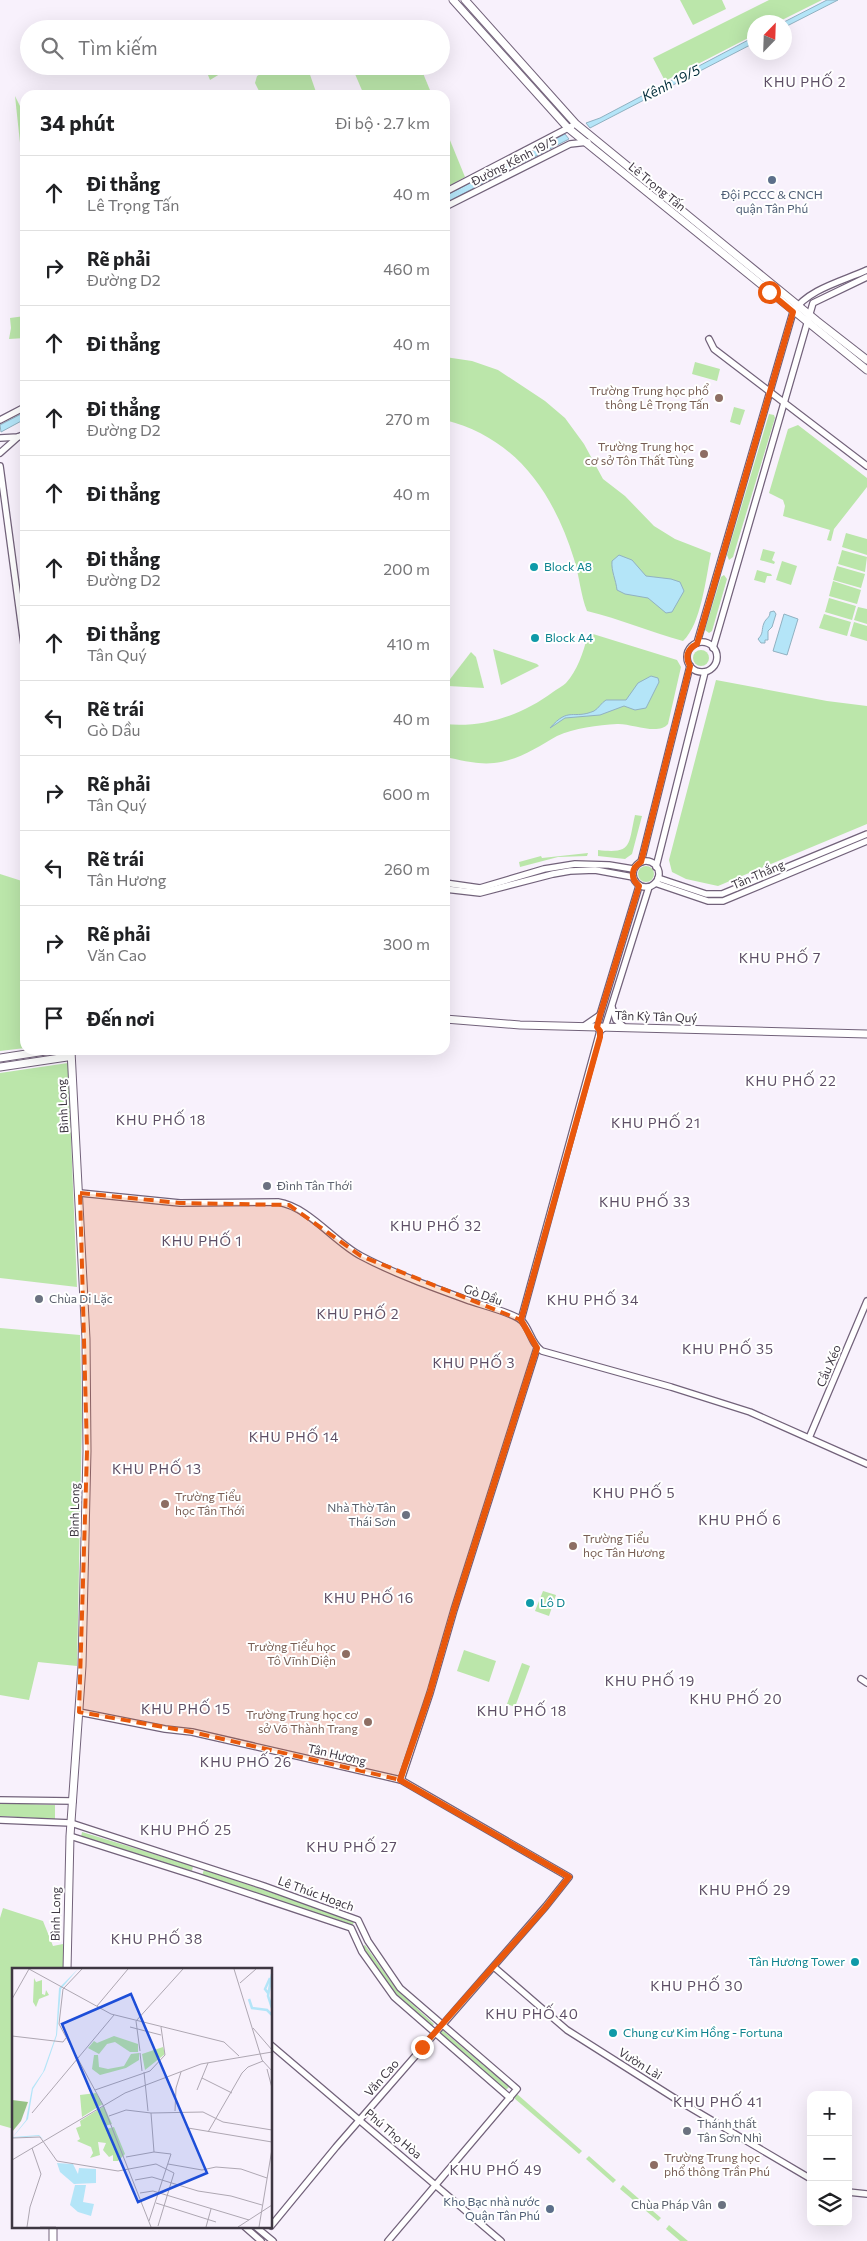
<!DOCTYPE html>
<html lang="vi">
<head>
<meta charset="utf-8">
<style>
	body { margin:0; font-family:Commissioner,sans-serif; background:#f2f2f2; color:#202124 }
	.controls { position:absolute; right:15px; bottom:15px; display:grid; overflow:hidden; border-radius:10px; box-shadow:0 5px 20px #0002 }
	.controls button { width:45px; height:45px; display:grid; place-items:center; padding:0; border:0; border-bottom:1px solid #e0e0e0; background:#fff; color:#202124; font:25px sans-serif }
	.compass { position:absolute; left:747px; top:15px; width:45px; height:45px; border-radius:50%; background:#fff; box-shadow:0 5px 20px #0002; rotate:23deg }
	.stop { position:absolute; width:15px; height:15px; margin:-11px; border:4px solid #ea580c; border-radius:50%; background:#fff }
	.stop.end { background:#ea580c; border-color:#fff; box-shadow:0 1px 5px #0008 }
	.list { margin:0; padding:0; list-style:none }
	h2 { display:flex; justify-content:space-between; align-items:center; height:65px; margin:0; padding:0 20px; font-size:21px }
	h2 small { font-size:16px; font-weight:400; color:#757577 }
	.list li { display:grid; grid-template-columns:32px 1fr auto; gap:15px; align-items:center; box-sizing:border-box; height:75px; padding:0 20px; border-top:1px solid #e0e0e0 }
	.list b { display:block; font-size:19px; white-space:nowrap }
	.list p { margin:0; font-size:16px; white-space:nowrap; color:#757577 }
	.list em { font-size:16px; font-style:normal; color:#757577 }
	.icon { flex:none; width:28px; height:28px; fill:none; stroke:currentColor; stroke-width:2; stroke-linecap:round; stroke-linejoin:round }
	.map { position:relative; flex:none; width:867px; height:2241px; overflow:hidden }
	.search { position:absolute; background:#fff; box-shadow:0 5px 20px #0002; left:20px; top:20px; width:430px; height:55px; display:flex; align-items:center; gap:12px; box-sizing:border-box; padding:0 18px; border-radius:28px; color:#757577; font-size:19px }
	.panel { position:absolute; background:#fff; box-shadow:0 5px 20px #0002; left:20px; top:90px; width:430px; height:965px; border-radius:15px }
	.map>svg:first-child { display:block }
</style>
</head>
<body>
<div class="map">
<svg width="867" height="2241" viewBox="0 0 867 2241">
	<rect width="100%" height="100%" fill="#f8f1fc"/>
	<g fill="#bbe6aa">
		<path d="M680 0H722L726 9 693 25Z"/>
		<path d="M769 0H822L778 22H754V35L665 81 653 58Z"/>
		<path d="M221 66H228V69L210 80 208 75Z"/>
		<path d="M275 66H307L316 92 308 95H261L255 83 257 76Z"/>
		<path d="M376 66H420L432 95H364L355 74Z"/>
		<path d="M15 96 25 116V172L23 171Z"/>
		<path d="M445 128 465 177 445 188Z"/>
		<path d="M25 316V338L9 339 11 328 10 318Z"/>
		<path d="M445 357 472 361 498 370 545 401 565 418 584 444 603 479 625 496 654 526 675 539 711 553C706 577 701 625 683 641 651 632 620 619 587 611 581 597 579 574 574 559 553 492 516 438 445 420Z"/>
		<path d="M695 362 720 369 717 381 692 374Z"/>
		<path d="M734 407 745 410 740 425 730 422Z"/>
		<path d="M769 414 774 415 775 418 733 557 729 560 727 555Z"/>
		<path d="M798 425 867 478V487L834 529 831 541 827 540 830 530 783 516 785 506 783 500 769 493 788 429Z"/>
		<path d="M846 533 867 539V555L842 547Z"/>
		<path d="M763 549 775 552 772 560 775 562 774 564 760 560Z"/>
		<path d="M842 550 867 557 865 572 838 564Z"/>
		<path d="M782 561 797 566 791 585 776 580Z"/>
		<path d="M837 566 865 574 861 588 833 580Z"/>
		<path d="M757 570 771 574 772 576H767L765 583 754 580Z"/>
		<path d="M724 575 727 579 712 631 709 633 705 630 721 577Z"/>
		<path d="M833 581 861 590 857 604 829 596Z"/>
		<path d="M829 598 856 606 852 620 825 612Z"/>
		<path d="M858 607 867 609V624L854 620Z"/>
		<path d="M824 614 851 622 847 636 819 628Z"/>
		<path d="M854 622 867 626V641L850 636Z"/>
		<path d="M593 634 677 660 681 667 668 724C658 736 631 723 617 724 598 725 574 728 557 736 538 747 517 761 494 763 478 765 461 760 445 757V724C484 728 522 715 553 692 557 689 563 686 566 683 577 671 583 653 587 638Z"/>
		<path d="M493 649 537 664 539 666 501 685Z"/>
		<circle cx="701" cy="658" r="8"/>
		<path d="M471 652 476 657 484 688 448 686 447 683Z"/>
		<path d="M716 680 827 701 867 706V824L718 886 686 879 672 872 669 860Z"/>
		<path d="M635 815 642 816 632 854 625 859 598 856V850C633 854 628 845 635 815Z"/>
		<path d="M588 853 587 856 558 857 520 867 519 862 541 856 542 858Z"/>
		<circle cx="646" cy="874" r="8"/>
		<path d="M0 874 25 882V1048L0 1051Z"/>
		<path d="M68 1063 77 1287 0 1278V1073Z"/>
		<path d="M0 1328 80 1335 82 1418 77 1666 38 1662 29 1700 0 1695Z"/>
		<path d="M543 1591 556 1595 549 1616 535 1611Z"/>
		<path d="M464 1650 496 1661 489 1682 457 1671Z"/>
		<path d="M522 1663 530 1666 515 1707 507 1704Z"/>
		<path d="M0 1803 55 1805V1819L0 1816Z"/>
		<path d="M82 1832 193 1866 192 1871 81 1837Z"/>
		<path d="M204 1870 354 1920 353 1925 202 1875Z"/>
		<path d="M3 1908 43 1921 53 1946 63 1944V1970H14V2129L0 2125V1918Z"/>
		<path d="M365 1945 397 1990 434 2024 432 2027 395 1993 362 1947Z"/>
		<path d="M441 2029 509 2087 505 2091 439 2032Z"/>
		<path d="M517 2094 582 2151 579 2154 514 2098Z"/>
		<path d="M589 2156 616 2180 613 2183 586 2159Z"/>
		<path d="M623 2185 661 2218 658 2221 620 2189Z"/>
		<path d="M669 2225 688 2241H680L666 2229Z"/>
	</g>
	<g fill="#b4e5f8" stroke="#91b1c1">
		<path d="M827 0H838L785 27 784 22Z"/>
		<path d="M754 37V43L590 128 586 123 600 118Z"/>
		<path d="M565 134 569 139 445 203V196Z"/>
		<path d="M25 412V419L1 432 0 425Z"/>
		<path d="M619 555 632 560 646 576 671 579 680 582 684 591 672 612 666 613 648 598 625 594 617 590C616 580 611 571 612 561Z"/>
		<path d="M770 612 774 611 776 614 772 627 768 631V640H765V643H761L758 639C764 633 761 630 764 623 766 618 770 618 770 612Z"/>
		<path d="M784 614 798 619 787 655 773 651Z"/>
		<path d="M651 676 658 678 659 682 646 708 635 710 624 706 600 715 565 718 550 728C569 706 573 720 594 711 599 708 601 703 606 700H626L638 683Z"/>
	</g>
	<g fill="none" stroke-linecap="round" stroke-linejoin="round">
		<g stroke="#72627a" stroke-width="8">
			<g id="tertiary">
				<path d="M445 192 572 126"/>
				<path d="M445 207 570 144 588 142"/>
				<path d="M709 339 714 349 867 466"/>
				<path d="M0 420 25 407"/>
				<path d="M0 438 18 437 25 434"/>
				<path d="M0 453 18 437"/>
				<path d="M0 466 25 652"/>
				<circle cx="702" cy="657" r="15"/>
				<path d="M697 643 793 312C808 289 843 281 867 270"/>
				<path d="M713 648 813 303 867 277"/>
				<circle cx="646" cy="874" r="13"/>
				<path d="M641 862 690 666"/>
				<path d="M656 867 705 672"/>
				<path d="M658 878 706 894H722L867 834"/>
				<path d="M445 883 480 888 544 869 575 864 609 865 633 869"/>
				<path d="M655 883 708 901H723L867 841"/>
				<path d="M445 889 480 893 553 874 570 871 595 870 633 877"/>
				<path d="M612 1007 616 1020 623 1026"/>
				<path d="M584 1026 600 1015"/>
				<path d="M599 1030 597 1027 600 1015 639 886"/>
				<path d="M80 1193 180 1203 278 1202C309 1207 333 1241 361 1256 395 1274 434 1288 470 1301 482 1305 513 1313 521 1320 530 1328 531 1344 542 1351L671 1387 750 1412 867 1464"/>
				<path d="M521 1320 600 1031 605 1027 649 887"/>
				<path d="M809 1438 867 1301"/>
				<path d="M861 1679 867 1683"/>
				<path d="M79 1712 165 1729 192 1732 401 1780 569 1877 546 1906 336 2147 271 2226"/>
				<path d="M401 1780 430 1693 454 1610 537 1348"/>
				<path d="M0 1800 73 1801"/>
				<path d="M0 1820 71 1823 264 1886 358 1920 368 1941 400 1988 517 2089 388 2241"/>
				<path d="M70 1836 199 1877 351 1928 362 1952 394 1997 510 2098"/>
				<path d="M494 1967 567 2030 679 2101 811 2179"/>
				<path d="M271 2045 501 2241"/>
				<path d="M848 2192 867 2194"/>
				<path d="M245 2227 261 2241"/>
				<path d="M256 2227 273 2241"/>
			</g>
		</g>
		<g stroke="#72627a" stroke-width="9">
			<g id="secondary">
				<path d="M453 0 568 128 867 370"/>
				<path d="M465 0 576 124 817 321 867 360"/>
				<path d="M445 1019 520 1025 867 1034"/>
				<path d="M0 1058 52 1050"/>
				<path d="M0 1067 67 1057 71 1052"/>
				<path d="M67 1970 70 1836 82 1666 87 1451 86 1339 71 1051"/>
				<path d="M53 2241V2227"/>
			</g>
		</g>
		<use href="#tertiary" stroke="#fff" stroke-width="5.5"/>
		<use href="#secondary" stroke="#fff" stroke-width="7"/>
	</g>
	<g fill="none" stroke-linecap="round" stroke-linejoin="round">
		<path stroke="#ea580c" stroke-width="6" d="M422 2047 544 1909 569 1877 400 1780 430 1693 454 1610 537 1348 521 1320 600 1037V1031L597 1027 600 1015 639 886C630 878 631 868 641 862L690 666C685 657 687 649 697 644L793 312 769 292"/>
	</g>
	<path fill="#e8590c" fill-opacity="0.2" stroke="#e8590c" stroke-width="4" stroke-dasharray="10 6" stroke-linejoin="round" d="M80 1193 180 1203 289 1205 361 1256 521 1320 537 1348 401 1780 192 1732 79 1712 87 1451Z"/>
	<g fill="#5c6f8a" stroke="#fff" stroke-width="2">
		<circle cx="772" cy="180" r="5"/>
		<circle cx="550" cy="2209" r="5"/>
	</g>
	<g fill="#8d6e63" stroke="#fff" stroke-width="2">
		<circle cx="719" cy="398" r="5"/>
		<circle cx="704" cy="454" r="5"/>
		<circle cx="165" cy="1504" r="5"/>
		<circle cx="573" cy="1546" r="5"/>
		<circle cx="346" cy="1654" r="5"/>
		<circle cx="368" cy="1722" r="5"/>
		<circle cx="654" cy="2165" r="5"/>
	</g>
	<g fill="#0f9aa8" stroke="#fff" stroke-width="2">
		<circle cx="534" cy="567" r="5"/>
		<circle cx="535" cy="638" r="5"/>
		<circle cx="530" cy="1603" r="5"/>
		<circle cx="855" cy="1962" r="5"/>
		<circle cx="613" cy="2033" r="5"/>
	</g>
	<g fill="#6b7280" stroke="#fff" stroke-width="2">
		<circle cx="267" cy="1186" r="5"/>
		<circle cx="39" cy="1299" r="5"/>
		<circle cx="406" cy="1515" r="5"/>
		<circle cx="687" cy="2131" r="5"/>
		<circle cx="722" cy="2205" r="5"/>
	</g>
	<g text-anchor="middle" stroke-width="4" stroke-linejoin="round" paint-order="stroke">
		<g font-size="12" fill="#3e3742" stroke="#fff">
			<text transform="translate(514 161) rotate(-27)" y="4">Đường Kênh 19/5</text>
			<text transform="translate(657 187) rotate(39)" y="4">Lê Trọng Tấn</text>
			<text transform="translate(758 875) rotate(-23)" y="4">Tân Thắng</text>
			<text transform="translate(656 1017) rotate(2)" y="4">Tân Kỳ Tân Quý</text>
			<text transform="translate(63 1106) rotate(-93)" y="4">Bình Long</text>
			<text transform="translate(483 1295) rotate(20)" y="4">Gò Dầu</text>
			<text transform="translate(829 1366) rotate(-67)" y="4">Cầu Xéo</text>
			<text transform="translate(75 1510) rotate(-89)" y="4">Bình Long</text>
			<text transform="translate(337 1755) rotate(13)" y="4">Tân Hương</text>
			<text transform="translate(316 1894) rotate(20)" y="4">Lê Thúc Hoạch</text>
			<text transform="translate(56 1914) rotate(-89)" y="4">Bình Long</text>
			<text transform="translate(640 2064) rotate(32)" y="4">Vườn Lài</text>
			<text transform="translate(382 2078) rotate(-49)" y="4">Văn Cao</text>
			<text transform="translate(393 2134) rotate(40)" y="4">Phú Thọ Hòa</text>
		</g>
		<g font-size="12" fill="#4e5e75" stroke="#fff">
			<text x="772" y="199">Đội PCCC &amp; CNCH<tspan x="772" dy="14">quận Tân Phú</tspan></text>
			<text x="540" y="2206" text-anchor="end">Kho Bạc nhà nước<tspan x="540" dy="14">Quận Tân Phú</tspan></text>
		</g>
		<g font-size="12" fill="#785e54" stroke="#fff" text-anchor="end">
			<text x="709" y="395">Trường Trung học phổ<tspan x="709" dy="14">thông Lê Trọng Tấn</tspan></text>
			<text x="694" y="451">Trường Trung học<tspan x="694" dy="14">cơ sở Tôn Thất Tùng</tspan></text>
			<text x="175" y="1501" text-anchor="start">Trường Tiểu<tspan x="175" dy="14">học Tân Thới</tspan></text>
			<text x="583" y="1543" text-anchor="start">Trường Tiểu<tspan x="583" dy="14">học Tân Hương</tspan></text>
			<text x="336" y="1651">Trường Tiểu học<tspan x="336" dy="14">Tô Vĩnh Diện</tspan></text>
			<text x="358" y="1719">Trường Trung học cơ<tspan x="358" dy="14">sở Võ Thành Trang</tspan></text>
			<text x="664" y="2162" text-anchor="start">Trường Trung học<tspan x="664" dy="14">phổ thông Trần Phú</tspan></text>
		</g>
		<g font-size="12" fill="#0d838f" stroke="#fff" text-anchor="start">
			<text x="544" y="571">Block A8</text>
			<text x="545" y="642">Block A4</text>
			<text x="540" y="1607">Lô D</text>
			<text x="845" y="1966" text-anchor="end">Tân Hương Tower</text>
			<text x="623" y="2037">Chung cư Kim Hồng - Fortuna</text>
		</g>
		<g font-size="12" fill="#5b616d" stroke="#fff" text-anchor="start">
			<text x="277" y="1190">Đình Tân Thới</text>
			<text x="49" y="1303">Chùa Di Lặc</text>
			<text x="396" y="1512" text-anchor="end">Nhà Thờ Tân<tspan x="396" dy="14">Thái Sơn</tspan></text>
			<text x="697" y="2128">Thánh thất<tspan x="697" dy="14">Tân Sơn Nhì</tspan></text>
			<text x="712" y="2209" text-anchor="end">Chùa Pháp Vân</text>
		</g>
		<g font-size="14" letter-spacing="1" fill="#5d4e65" stroke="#fff">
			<text x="805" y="87">KHU PHỐ 2</text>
			<text x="780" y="963">KHU PHỐ 7</text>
			<text x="791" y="1086">KHU PHỐ 22</text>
			<text x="161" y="1125">KHU PHỐ 18</text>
			<text x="656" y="1128">KHU PHỐ 21</text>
			<text x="645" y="1207">KHU PHỐ 33</text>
			<text x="436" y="1231">KHU PHỐ 32</text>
			<text x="202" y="1246">KHU PHỐ 1</text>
			<text x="593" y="1305">KHU PHỐ 34</text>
			<text x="358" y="1319">KHU PHỐ 2</text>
			<text x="728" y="1354">KHU PHỐ 35</text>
			<text x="474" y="1368">KHU PHỐ 3</text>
			<text x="294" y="1442">KHU PHỐ 14</text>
			<text x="157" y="1474">KHU PHỐ 13</text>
			<text x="634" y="1498">KHU PHỐ 5</text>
			<text x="740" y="1525">KHU PHỐ 6</text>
			<text x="369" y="1603">KHU PHỐ 16</text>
			<text x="650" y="1686">KHU PHỐ 19</text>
			<text x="736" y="1704">KHU PHỐ 20</text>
			<text x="186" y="1714">KHU PHỐ 15</text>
			<text x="522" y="1716">KHU PHỐ 18</text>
			<text x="246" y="1767">KHU PHỐ 26</text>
			<text x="186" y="1835">KHU PHỐ 25</text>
			<text x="352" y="1852">KHU PHỐ 27</text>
			<text x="745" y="1895">KHU PHỐ 29</text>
			<text x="157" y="1944">KHU PHỐ 38</text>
			<text x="697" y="1991">KHU PHỐ 30</text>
			<text x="532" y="2019">KHU PHỐ 40</text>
			<text x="718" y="2107">KHU PHỐ 41</text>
			<text x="496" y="2175">KHU PHỐ 49</text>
		</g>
		<g font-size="14" font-style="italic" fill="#032e3b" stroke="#fff">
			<text transform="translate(671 83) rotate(-27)" y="5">Kênh 19/5</text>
		</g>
	</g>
	<g transform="translate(12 1968)">
		<rect width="260" height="260" fill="#f8f1fc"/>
		<path d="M22 10 24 14 30 12V26L33 27 34 22 37 27 27 31 24 39 21 34ZM102 68 126 76V84H118L103 74 95 76 87 86 76 80 82 73 85 75ZM151 79 153 86 133 102 130 86ZM127 85V92L114 100 88 107 80 101 82 87H86L87 99 96 101 112 98 119 86ZM84 125 91 136 70 149 68 127ZM92 138 100 156 93 158 94 161 102 159 113 186 106 193H101V187L97 189 91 182 94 175 86 174 88 187 78 190 81 185 79 179 65 173 68 171 64 160 69 158 68 153Z" fill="#bbe6aa"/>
		<path d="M0 132 16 134 9 153 0 164Z" fill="#97c286"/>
		<path d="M66 1 49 21 45 67 33 102 21 121 16 151 1 169 27 167 32 172 27 168 0 170 14 152 20 120 31 104 44 67 47 20ZM45 195 61 196 66 206 67 200 84 201V215L62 216 48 204ZM63 217H74L71 234 82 236 79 248 66 244 58 237Z" fill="#b4e5f8"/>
		<path fill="none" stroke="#b4e5f8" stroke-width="2.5" d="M260 6 256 28 260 40M256 25 253 21 258 10M237 31 240 40 255 42 260 47"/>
		<path fill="none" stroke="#aea7b2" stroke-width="1" d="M17 1 99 46 212 74 227 88M70 1 51 21 47 56 91 137M222 1 250 92 260 103M228 15 244 1M0 31 17 1M85 38 116 1M118 59 149 67M241 60 260 82M0 68 51 74 54 70M128 83 124 53 171 1M128 85 130 103M255 101 260 120M132 104 136 143M190 110 220 125M83 122 138 103 153 87 149 59M185 122 196 95M91 137 139 259M163 143 164 120 169 104M20 145 102 47M139 145 142 184M97 148 114 142 139 145 191 144 211 154 260 162M176 160 260 174M196 164 230 105 236 99 251 93M1 170 28 169 45 193 106 203 144 196 162 205 146 258M114 189 142 184 159 186 137 253M0 192 113 125 189 96 260 84M156 196 190 202 204 199 229 201 255 210M123 212 140 209 186 223 219 228 250 237M128 225 141 223 237 252M144 235 204 254M15 259 18 239 29 206 20 180M28 259H44M194 259 199 241M226 259 260 237M247 259 260 181"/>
		<path fill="#1d4ed8" fill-opacity="0.15" stroke="#1d4ed8" stroke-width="2.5" d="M119 26 195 205 126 234 50 56Z"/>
		<rect width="260" height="260" fill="none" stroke="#3e3742" stroke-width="2.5"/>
	</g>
</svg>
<div class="controls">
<button>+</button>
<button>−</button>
<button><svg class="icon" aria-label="layers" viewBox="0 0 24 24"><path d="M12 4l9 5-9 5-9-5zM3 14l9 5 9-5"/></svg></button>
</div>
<svg class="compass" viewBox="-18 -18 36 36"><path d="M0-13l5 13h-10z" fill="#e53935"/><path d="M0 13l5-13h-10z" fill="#757577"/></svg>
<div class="stop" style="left:769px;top:292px"></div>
<div class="stop end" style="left:422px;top:2047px"></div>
<div class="search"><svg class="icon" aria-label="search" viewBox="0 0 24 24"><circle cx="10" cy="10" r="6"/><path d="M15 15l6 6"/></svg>Tìm kiếm</div>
<section class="panel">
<h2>34 phút<small>Đi bộ · 2.7 km</small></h2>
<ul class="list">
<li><svg class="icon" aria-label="ahead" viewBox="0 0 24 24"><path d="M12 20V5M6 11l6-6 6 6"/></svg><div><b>Đi thẳng</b><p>Lê Trọng Tấn</p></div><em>40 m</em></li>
<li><svg class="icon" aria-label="right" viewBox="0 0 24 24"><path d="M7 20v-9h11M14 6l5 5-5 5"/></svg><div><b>Rẽ phải</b><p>Đường D2</p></div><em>460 m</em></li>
<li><svg class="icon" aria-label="ahead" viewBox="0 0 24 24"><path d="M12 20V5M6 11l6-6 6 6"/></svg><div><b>Đi thẳng</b></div><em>40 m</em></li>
<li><svg class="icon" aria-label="ahead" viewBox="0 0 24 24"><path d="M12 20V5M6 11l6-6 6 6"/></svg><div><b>Đi thẳng</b><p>Đường D2</p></div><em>270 m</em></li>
<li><svg class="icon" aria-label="ahead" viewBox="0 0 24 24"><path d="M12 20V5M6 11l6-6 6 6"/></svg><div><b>Đi thẳng</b></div><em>40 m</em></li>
<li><svg class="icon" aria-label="ahead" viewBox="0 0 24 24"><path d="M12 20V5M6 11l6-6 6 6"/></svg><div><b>Đi thẳng</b><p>Đường D2</p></div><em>200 m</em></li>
<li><svg class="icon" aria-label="ahead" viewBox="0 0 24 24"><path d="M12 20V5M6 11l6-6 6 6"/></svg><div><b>Đi thẳng</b><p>Tân Quý</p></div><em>410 m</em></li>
<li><svg class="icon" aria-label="left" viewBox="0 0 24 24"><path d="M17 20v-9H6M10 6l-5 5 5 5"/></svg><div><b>Rẽ trái</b><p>Gò Dầu</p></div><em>40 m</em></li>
<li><svg class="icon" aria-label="right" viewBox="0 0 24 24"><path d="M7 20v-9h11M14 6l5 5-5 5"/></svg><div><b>Rẽ phải</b><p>Tân Quý</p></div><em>600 m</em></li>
<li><svg class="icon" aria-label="left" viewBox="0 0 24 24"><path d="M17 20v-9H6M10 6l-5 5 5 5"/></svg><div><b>Rẽ trái</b><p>Tân Hương</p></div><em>260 m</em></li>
<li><svg class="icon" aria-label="right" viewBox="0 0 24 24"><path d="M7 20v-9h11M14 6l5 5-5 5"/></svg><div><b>Rẽ phải</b><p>Văn Cao</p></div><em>300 m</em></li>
<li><svg class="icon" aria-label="arrive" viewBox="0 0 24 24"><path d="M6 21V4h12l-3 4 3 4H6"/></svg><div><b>Đến nơi</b></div></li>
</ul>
</section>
</div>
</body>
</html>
